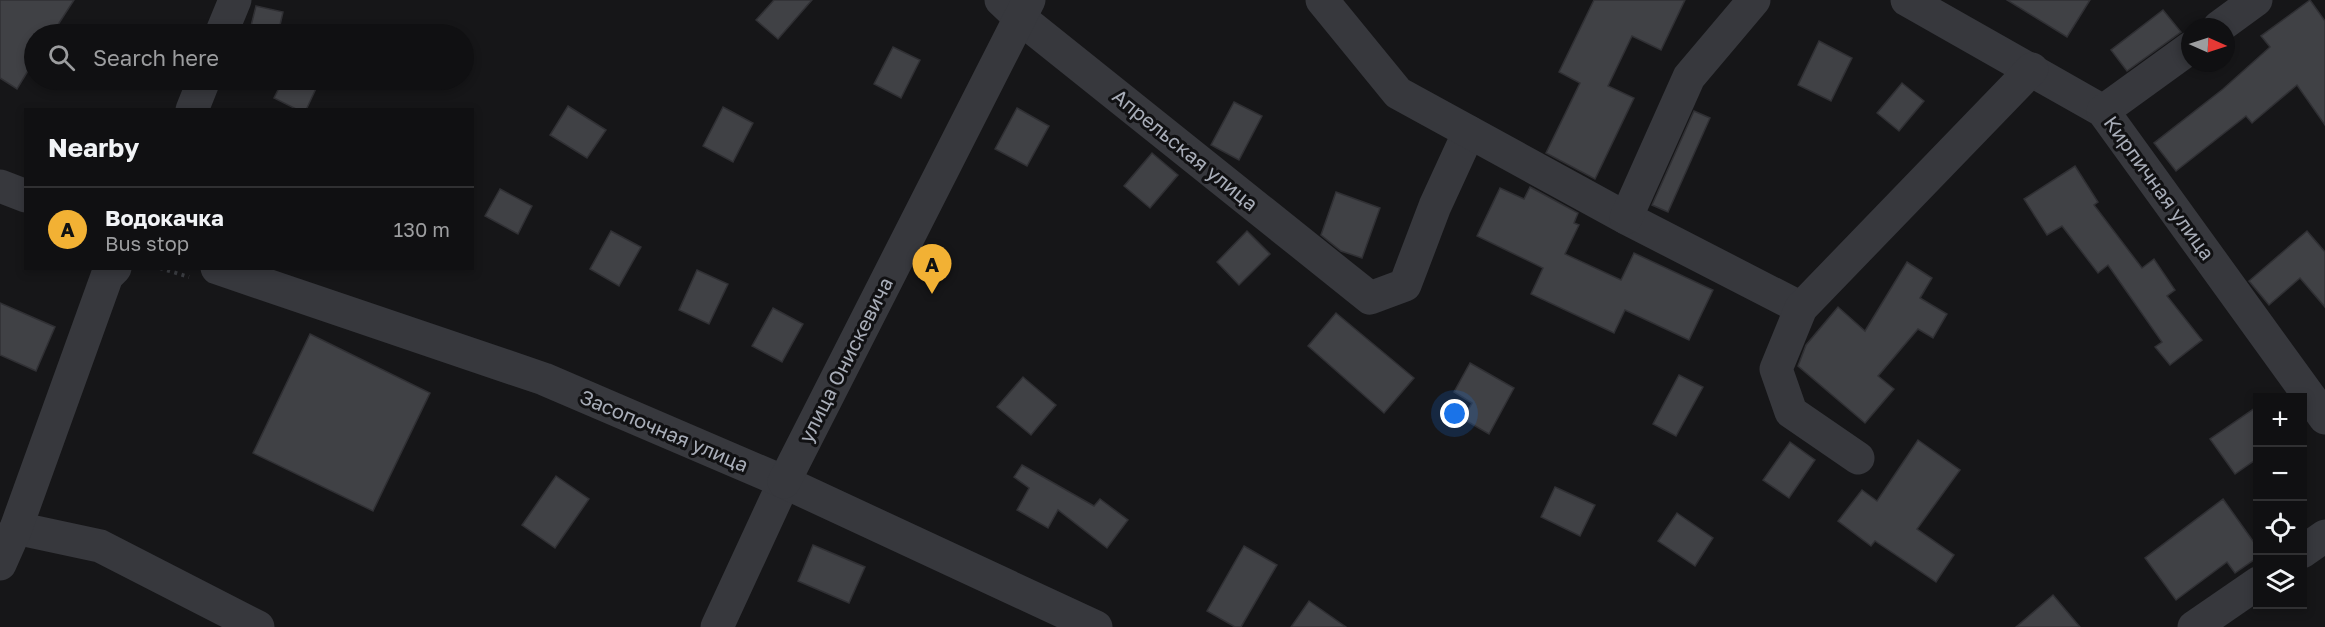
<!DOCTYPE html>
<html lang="en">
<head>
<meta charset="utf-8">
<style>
	body { margin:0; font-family:"Golos Text",sans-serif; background:#19191b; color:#f1f3f6 }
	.controls { position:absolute; right:18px; bottom:18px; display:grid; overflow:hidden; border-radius:0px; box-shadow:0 3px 9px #0003 }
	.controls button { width:54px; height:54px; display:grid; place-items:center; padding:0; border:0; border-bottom:2px solid #303032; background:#101012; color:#f1f3f6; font:30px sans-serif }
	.compass { position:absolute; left:2181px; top:18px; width:54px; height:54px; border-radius:50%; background:#101012; box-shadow:0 3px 9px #0003; rotate:93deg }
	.you { position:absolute; left:1455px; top:414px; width:21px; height:21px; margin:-15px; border:4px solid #fff; border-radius:50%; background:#1a73e8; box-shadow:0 0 0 9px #1a73e833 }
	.badge { display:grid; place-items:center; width:39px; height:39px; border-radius:50%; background:#f2b134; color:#111; font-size:20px; font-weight:700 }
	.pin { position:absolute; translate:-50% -50px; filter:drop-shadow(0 2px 3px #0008) }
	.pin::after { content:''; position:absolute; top:32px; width:21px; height:18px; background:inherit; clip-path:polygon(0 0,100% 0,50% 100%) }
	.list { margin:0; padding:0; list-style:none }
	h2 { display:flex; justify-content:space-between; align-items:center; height:78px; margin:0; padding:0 24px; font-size:26px }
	h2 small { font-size:20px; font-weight:400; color:#9c9d9f }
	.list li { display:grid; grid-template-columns:39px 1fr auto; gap:18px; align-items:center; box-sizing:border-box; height:84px; padding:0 24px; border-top:2px solid #303032 }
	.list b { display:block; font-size:22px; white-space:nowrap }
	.list p { margin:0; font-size:20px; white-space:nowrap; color:#9c9d9f }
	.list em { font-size:20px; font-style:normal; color:#9c9d9f }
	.icon { flex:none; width:33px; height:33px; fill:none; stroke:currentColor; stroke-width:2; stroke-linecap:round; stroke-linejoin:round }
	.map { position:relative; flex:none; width:2325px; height:627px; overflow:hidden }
	.search { position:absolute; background:#101012; box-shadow:0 3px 9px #0003; left:24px; top:24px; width:450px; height:66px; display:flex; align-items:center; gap:15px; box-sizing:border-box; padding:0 21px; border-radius:33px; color:#9c9d9f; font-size:22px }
	.panel { position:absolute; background:#101012; box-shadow:0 3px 9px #0003; left:24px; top:108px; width:450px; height:162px; border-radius:0px }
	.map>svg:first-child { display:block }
</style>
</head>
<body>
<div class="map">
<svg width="2325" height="627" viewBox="0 0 2325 627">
	<rect width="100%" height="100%" fill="#161618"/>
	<g fill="#404145" stroke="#303034" stroke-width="1.5">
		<path d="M0 0H74L52 34H34V61L17 89 0 78Z"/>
		<path d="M774 0H812L778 39 756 20Z"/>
		<path d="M1594 0H1685L1661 50 1632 36 1608 86 1634 98 1595 179 1546 153 1580 83 1559 72Z"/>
		<path d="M2007 0H2090L2067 37Z"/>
		<path d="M2310 0 2325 21V125L2297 85 2252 123 2246 116 2176 171 2154 143 2223 89 2270 47 2261 36Z"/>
		<path d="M256 6 283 12 278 34H249Z"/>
		<path d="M2163 10 2181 32 2127 71 2111 50Z"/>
		<path d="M1819 41 1852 58 1831 101 1798 85Z"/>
		<path d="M893 47 920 60 901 98 874 84Z"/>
		<path d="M283 80H320L306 110H298L274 98Z"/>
		<path d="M1902 83 1924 101 1899 131 1877 113Z"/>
		<path d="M1234 102 1262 116 1239 160 1211 145Z"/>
		<path d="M568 106 606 130 587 158 550 135Z"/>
		<path d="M723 107 753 123 733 162 703 146Z"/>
		<path d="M1017 108 1049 126 1027 166 995 149Z"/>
		<path d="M1694 111 1710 118 1668 212 1652 205Z"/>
		<path d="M1152 153 1178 175 1150 208 1124 186Z"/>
		<path d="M2075 166 2098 202 2094 205 2142 268 2154 259 2175 290 2167 296 2202 340 2170 365 2155 347 2162 342 2108 265 2098 273 2062 226 2047 235 2024 199Z"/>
		<path d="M1530 187 1578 213 1574 223 1579 225 1565 254 1621 280 1634 253 1713 290 1689 340 1625 310 1614 333 1531 294 1543 268 1477 236 1500 188 1524 199Z"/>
		<path d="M500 189 532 206 518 234 485 216Z"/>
		<path d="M1336 192 1380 208 1362 258 1341 251 1321 235Z"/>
		<path d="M611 231 641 247 619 286 590 269Z"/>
		<path d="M1247 231 1270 254 1239 285 1217 262Z"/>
		<path d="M2307 231 2325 252V307L2300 278 2269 305 2249 281Z"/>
		<path d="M1907 262 1932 278 1920 298 1947 314 1933 338 1918 329 1878 376 1894 389 1865 423 1798 366 1806 345 1838 307 1865 331Z"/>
		<path d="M697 270 728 284 709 324 679 310Z"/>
		<path d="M0 303 55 327 36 371 0 355Z"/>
		<path d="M773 308 803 324 782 362 752 346Z"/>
		<path d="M1336 313 1414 378 1384 413 1308 346Z"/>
		<path d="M310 334 430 393 373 511 253 453Z"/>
		<path d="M1470 363 1514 388 1489 434 1463 419 1472 403 1454 392Z"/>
		<path d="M1679 375 1703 387 1676 436 1653 424Z"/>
		<path d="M1023 377 1056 405 1031 435 997 407Z"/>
		<path d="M2258 406V458L2235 474 2210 439Z"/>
		<path d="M1918 440 1960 470 1917 529 1954 555 1936 582 1875 541 1871 546 1838 521 1862 490 1877 501Z"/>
		<path d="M1790 442 1815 460 1789 498 1763 480Z"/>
		<path d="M1022 465 1094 506 1100 499 1128 520 1107 548 1058 510 1048 528 1017 510 1029 488 1014 477Z"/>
		<path d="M556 476 589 499 555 548 522 525Z"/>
		<path d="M1555 487 1595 505 1580 536 1541 517Z"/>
		<path d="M2223 499 2258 548V557L2235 573 2227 562 2176 600 2145 558Z"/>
		<path d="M1677 513 1713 538 1695 566 1658 541Z"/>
		<path d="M813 545 865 567 849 603 798 581Z"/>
		<path d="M1244 546 1277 565 1241 627H1235L1207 611Z"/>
		<path d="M2053 595 2080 627H2016Z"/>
		<path d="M1309 601 1346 627H1291Z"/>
	</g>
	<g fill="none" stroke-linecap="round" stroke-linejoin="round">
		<path stroke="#3d3f44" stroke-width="4" stroke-dasharray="3 4.5" stroke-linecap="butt" d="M160 268 189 277"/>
		<g stroke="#37383d" stroke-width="33">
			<path d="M1001 0 1020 18 1370 298 1405 285 1435 206 1469 132"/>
			<path d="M1322 0 1398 93 1626 218 1801 308"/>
			<path d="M1907 0 2103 111 2325 418"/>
			<path d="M2219 27 2256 0"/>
			<path d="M221 34 235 0"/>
			<path d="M192 110 204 80"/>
			<path d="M2103 111 2190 48"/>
			<path d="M1626 218 1689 77 1754 0"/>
			<path d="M1858 458 1791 412 1776 369 1801 308 2032 69"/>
			<path d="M16 528 100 546 258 627"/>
			<path d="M2302 552 2325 536"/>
			<path d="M0 564 16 528 107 276 115 268"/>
			<path d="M717 627 784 482"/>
			<path d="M2194 627 2258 583"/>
		</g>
		<g stroke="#37383d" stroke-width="33">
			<path d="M0 186 26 196"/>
			<path d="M217 268 544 379 784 482 1096 627"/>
			<path d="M784 482 1029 0"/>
		</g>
	</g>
	<g text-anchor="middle" stroke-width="6" stroke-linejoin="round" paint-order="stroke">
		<g font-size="20" fill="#a8adb8" stroke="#111113">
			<text transform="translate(1185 150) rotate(39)" y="7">Апрельская улица</text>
			<text transform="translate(2159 188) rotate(54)" y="7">Кирпичная улица</text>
			<text transform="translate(846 360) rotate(-63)" y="7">улица Онискевича</text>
			<text transform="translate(664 431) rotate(23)" y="7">Засопочная улица</text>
		</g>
	</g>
</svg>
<div class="controls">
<button>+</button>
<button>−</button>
<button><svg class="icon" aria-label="locate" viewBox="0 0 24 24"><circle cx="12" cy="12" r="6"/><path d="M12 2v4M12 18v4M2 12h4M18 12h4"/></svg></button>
<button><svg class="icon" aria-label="layers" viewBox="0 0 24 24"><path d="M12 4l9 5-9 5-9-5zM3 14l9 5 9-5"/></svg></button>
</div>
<svg class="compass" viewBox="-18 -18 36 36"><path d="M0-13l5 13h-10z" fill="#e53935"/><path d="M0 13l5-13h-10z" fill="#9c9d9f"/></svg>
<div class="you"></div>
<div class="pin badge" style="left:932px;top:294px">A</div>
<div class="search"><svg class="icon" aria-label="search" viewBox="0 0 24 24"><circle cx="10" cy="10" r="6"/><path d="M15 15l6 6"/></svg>Search here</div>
<section class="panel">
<h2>Nearby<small></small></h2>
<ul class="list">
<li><span class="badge">A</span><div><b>Водокачка</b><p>Bus stop</p></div><em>130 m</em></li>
</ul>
</section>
</div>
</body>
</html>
